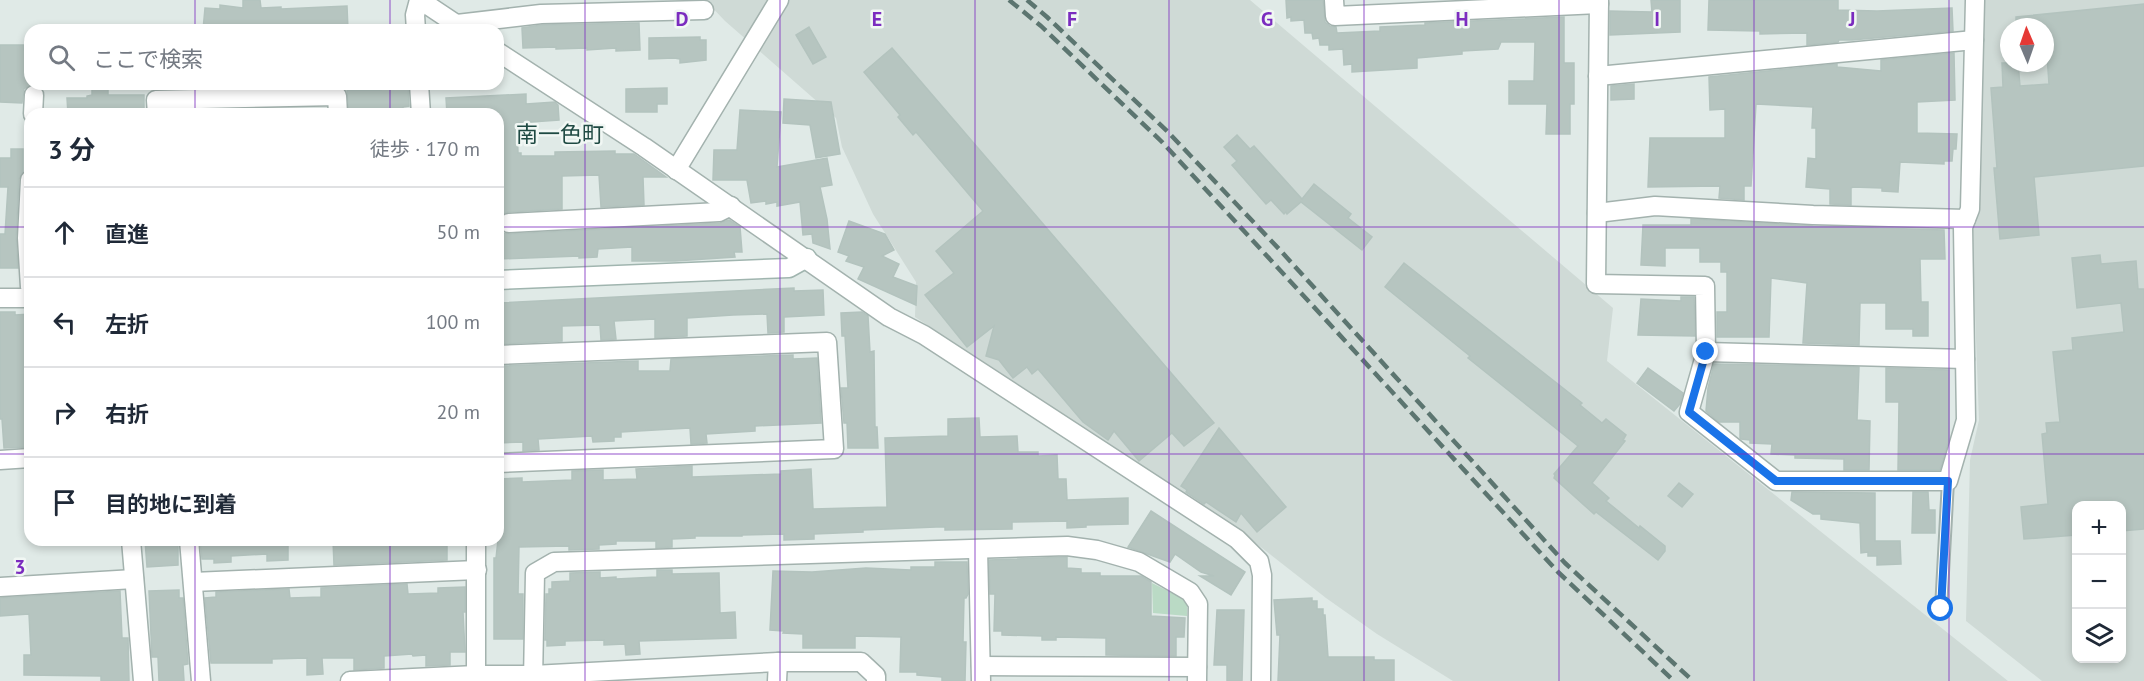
<!DOCTYPE html>
<html lang="ja">
<head>
<meta charset="utf-8">
<style>
	body { margin:0; font-family:"PT Sans","Noto Sans JP",sans-serif; background:#f6f6f7; color:#1f2937 }
	.controls { position:absolute; right:18px; bottom:18px; display:grid; overflow:hidden; border-radius:12px; box-shadow:0 3px 9px #0003 }
	.controls button { width:54px; height:54px; display:grid; place-items:center; padding:0; border:0; border-bottom:2px solid #e0e1e3; background:#fff; color:#1f2937; font:30px sans-serif }
	.compass { position:absolute; left:2000px; top:18px; width:54px; height:54px; border-radius:50%; background:#fff; box-shadow:0 3px 9px #0003; rotate:358deg }
	.stop { position:absolute; width:18px; height:18px; margin:-14px; border:4px solid #1a73e8; border-radius:50%; background:#fff }
	.stop.end { background:#1a73e8; border-color:#fff; box-shadow:0 2px 6px #0008 }
	.list { margin:0; padding:0; list-style:none }
	h2 { display:flex; justify-content:space-between; align-items:center; height:78px; margin:0; padding:0 24px; font-size:26px }
	h2 small { font-size:20px; font-weight:400; color:#747a83 }
	.list li { display:grid; grid-template-columns:39px 1fr auto; gap:18px; align-items:center; box-sizing:border-box; height:90px; padding:0 24px; border-top:2px solid #e0e1e3 }
	.list b { display:block; font-size:22px; white-space:nowrap }
	.list em { font-size:20px; font-style:normal; color:#747a83 }
	.icon { flex:none; width:33px; height:33px; fill:none; stroke:currentColor; stroke-width:2; stroke-linecap:round; stroke-linejoin:round }
	.map { position:relative; flex:none; width:2144px; height:681px; overflow:hidden }
	.search { position:absolute; background:#fff; box-shadow:0 3px 9px #0003; left:24px; top:24px; width:480px; height:66px; display:flex; align-items:center; gap:15px; box-sizing:border-box; padding:0 21px; border-radius:18px; color:#747a83; font-size:22px }
	.panel { position:absolute; background:#fff; box-shadow:0 3px 9px #0003; left:24px; top:108px; width:480px; height:438px; border-radius:18px }
	.map>svg:first-child { display:block }
</style>
</head>
<body>
<div class="map">
<svg width="2144" height="681" viewBox="0 0 2144 681">
	<rect width="100%" height="100%" fill="#e0eae7"/>
	<g fill="#cfdad6" fill-rule="evenodd">
		<path d="M705 0H1250L1613 308 1607 361 2008 681H1453L1377 634 1326 598 1253 541 1134 460 915 317 916 282 873 214 842 147 836 118 725 21Z"/>
		<path d="M1984 0H2144V681H2042L1966 621 1970 460 1979 420 1972 230ZM2009 27H2045V63H2009ZM2076 506H2122V658H2076Z"/>
	</g>
	<path fill="#badac5" d="M1152 583 1182 598 1187 605V616L1153 613Z"/>
	<g fill="#b6c5c0" stroke="#b3c3be" stroke-width="1.5">
		<path d="M243 0H260L261 8 281 7V9L347 6 348 30H203L205 8 220 9V5L243 8Z"/>
		<path d="M1286 0H1323L1325 22 1330 26 1336 27 1337 33 1380 31V27L1425 25V23L1564 17V63H1574V104H1570V134H1546L1547 104H1509V81H1534L1535 42H1501L1498 49 1462 51V54L1417 58V68L1352 72V64L1344 65 1343 49 1329 50V45H1320L1319 38 1313 39 1312 33H1305L1304 20 1291 21V17L1287 18Z"/>
		<path d="M1651 0H1680V32L1610 35V11L1652 12Z"/>
		<path d="M1709 0H1838V10L1877 11 1952 8 1953 31 1852 40H1839L1838 42 1807 45V33L1760 34V31L1708 30Z"/>
		<path d="M2144 4V166L2034 177 2039 235 2000 239 1994 168H1997L1991 88 2003 87 2002 63H2018L2020 86 2049 84 2045 27H2016V17Z"/>
		<path d="M639 23 640 50 616 51V48L587 50V48L556 49V47L523 48 522 28 542 25Z"/>
		<path d="M809 27 826 57 813 64 796 35Z"/>
		<path d="M700 37V40H706V60L680 63V59L674 58 649 59V38Z"/>
		<path d="M0 45H24V50H30V85L24 89 22 103 0 102Z"/>
		<path d="M892 48 1214 423 1184 446 1172 433 1139 461 1114 431 1108 440 1083 422 1038 369 1032 374 1027 367 1013 378 999 360 986 356 994 326 967 347 925 295 954 273 936 251 983 211 916 132 913 135 898 117 900 115 864 72Z"/>
		<path d="M1954 53 1955 100 1917 102V133L1957 134 1956 149H1953L1952 161H1944V164L1900 162 1898 192 1882 191V188L1853 187 1851 188V205L1830 204V189L1806 187 1808 158 1816 159V128H1812L1813 107 1756 104 1751 186H1744V200L1719 198 1720 186 1648 187 1650 138H1725V109L1710 110 1709 77 1837 64V67L1881 71V60Z"/>
		<path d="M92 84H108V95H144V114H68L67 98H87V96L92 95Z"/>
		<path d="M1634 84V99L1611 100V86Z"/>
		<path d="M408 86 409 106 403 107V111L379 112V114H349L347 90H381V87Z"/>
		<path d="M667 88V104H657V112H626V89Z"/>
		<path d="M526 94V104L555 102 558 105 559 120 517 123 518 153H521V156H555V152L615 151V154H634L666 177H643L644 205 601 207 599 175 562 176V209L508 212 502 214 498 222V114H447L446 98Z"/>
		<path d="M784 99 831 102 840 154 816 158 810 125 783 123Z"/>
		<path d="M740 110 781 112 777 167 827 158 832 185 820 187 827 219 830 249 813 243 812 234 803 235 800 202 777 206V202L766 204V201L751 203 747 180H713L714 150H737Z"/>
		<path d="M1237 135 1250 149 1254 146 1302 199 1314 184 1351 214 1348 218 1372 237 1362 250 1301 202 1287 214 1286 212 1284 214 1271 200 1266 204 1232 165 1237 161 1224 147Z"/>
		<path d="M11 149H23V172L19 179 16 237 18 268H0V234H5L8 187H0V158H11Z"/>
		<path d="M1691 219 1813 226 1944 230 1945 259H1920L1921 302H1928V336H1913V329H1886V303H1860L1859 345 1803 343 1807 283 1771 278 1769 337H1717V312H1727V272H1721V262H1700V248H1665V266L1641 265 1643 225H1691Z"/>
		<path d="M729 220 740 227 742 252H734L735 257 675 261H632V247L598 249 597 257 579 258V256L498 259V225L503 233 510 234 720 223Z"/>
		<path d="M849 221 885 234 894 250 882 256 899 264 893 277 917 286 916 305 858 279 864 267 846 261 849 256 838 252Z"/>
		<path d="M2100 255 2101 264 2136 261 2138 289H2144V529L2121 531V506H2076V535L2024 539 2021 507 2048 504 2042 434 2047 433 2046 423 2060 422 2053 352 2073 350 2072 338 2124 332 2121 303 2077 308 2072 258Z"/>
		<path d="M1404 263 1582 403 1580 405 1602 423 1606 419 1626 435 1623 440 1625 441 1592 483 1609 498 1606 501 1639 528 1640 526 1665 546V551L1658 560 1596 512 1594 514 1554 478 1555 475 1554 474 1578 446 1468 358 1470 356 1385 287Z"/>
		<path d="M794 288V291L823 290 824 315 784 317V332L768 333 767 314 733 315 687 318V336L655 338V319L614 321 616 339 601 340 600 325 562 326V341L499 344 498 303Z"/>
		<path d="M1681 297H1694L1695 336 1638 335 1641 299 1681 301Z"/>
		<path d="M0 312H15V315L30 314V447L4 448 2 419H0Z"/>
		<path d="M862 312 868 316 870 352 874 351 875 427H877L878 448H848L847 423H844L841 388H848L845 336H842L841 313Z"/>
		<path d="M793 355V359L817 358 821 423 755 426V431L706 434 707 443 691 444 690 428 621 432V437H614V441L593 442 592 436 538 439 539 450 523 451V442L498 443V377H501V366L638 361V371H670L671 359Z"/>
		<path d="M1714 364 1859 367 1857 420 1870 421 1869 470H1844V459L1795 458V455L1771 454 1772 444 1750 443V440L1741 439 1740 438V422H1719L1706 411 1708 388Z"/>
		<path d="M1648 368 1683 393 1680 404 1674 411 1637 383Z"/>
		<path d="M1886 368 1949 370V439L1940 470H1898L1899 402H1886Z"/>
		<path d="M979 418 980 437 1017 436 1018 452H1038V456L1057 455 1058 479H1066L1067 500 1128 498V524L1086 525V527L1067 528V521L1012 522V529L945 530V527H936L863 530V532L814 534V539L784 540V534L742 535V536H695V538L672 539V547L656 548V541H616V544L599 545V549L569 550V546L519 547 518 594H523V639H494V558H496L498 540V479L522 478V482L572 480V471L603 470V480L637 479 636 469 692 466V477L781 474V471L811 469 813 509 887 507 885 438 948 436V419Z"/>
		<path d="M1219 428 1286 507 1257 532 1241 513 1236 522 1206 502 1204 504 1186 492 1187 490 1181 486Z"/>
		<path d="M1679 483 1693 494 1682 507 1668 496Z"/>
		<path d="M1792 492 1875 493V541H1900L1901 564 1877 565V556H1868V552L1861 553 1860 523 1821 519V514H1813L1791 500Z"/>
		<path d="M1913 492H1928L1929 510H1935V533H1912Z"/>
		<path d="M1151 511 1245 572 1231 595 1200 576H1214L1201 572 1175 554 1170 562 1128 547Z"/>
		<path d="M145 540 178 541V565L147 567Z"/>
		<path d="M200 540H288V560L267 561V554L231 556V562L214 563V559H202Z"/>
		<path d="M333 540H447V560L334 565Z"/>
		<path d="M1067 557V568L1081 569V573H1100V576H1141L1151 582V616L1185 618 1184 637H1176V656L1106 655V638L1056 637V640H1042V636L1002 635V631H994L995 594H990L989 560Z"/>
		<path d="M935 562H967L968 594 966 598H964L963 642H966L965 681H942V677L917 675V672H900L901 637 855 636V648H803V634L783 633 784 631 770 630 773 571 812 572 866 568 911 570V567H935Z"/>
		<path d="M657 570H672V574L719 573 720 613 735 612 736 638 639 641 640 654 626 655 625 644 604 645V640L565 641V645L547 646V640H545L546 594H549V589H552V582L570 581V573L600 572V578L616 577V579L657 577Z"/>
		<path d="M407 584 408 594 438 593V588L465 587V612H463L465 652H450V665L426 666V655L413 656 412 654 384 656V668L354 670V658H322L323 674 307 675V658L272 659V663H211L205 598 216 597V592L289 589 290 598 321 597V588Z"/>
		<path d="M179 590V598H183L188 664 183 665 184 681H159L158 657H152L149 591Z"/>
		<path d="M120 591 122 638H128L129 681H101V676L24 675V655H31L29 614 0 616V598Z"/>
		<path d="M1312 598V601H1317V609H1323V615H1325L1328 657H1374V660H1394V681H1278L1280 635H1277L1274 600Z"/>
		<path d="M1217 610H1244L1242 681H1227V665H1214Z"/>
	</g>
	<g fill="none" stroke-linecap="round" stroke-linejoin="round">
		<g stroke="#a3b2ae" stroke-width="14">
			<path id="lane" d="M1941 609 1948 481"/>
		</g>
		<g stroke="#a3b2ae" stroke-width="21">
			<g id="street">
				<path d="M420 0 465 30"/>
				<path d="M1334 0 1335 16 1599 4"/>
				<path d="M1599 0 1596 284 1705 286 1706 352 1689 412 1776 481H1948L1966 420 1963 227 1970 209 1975 0"/>
				<path d="M457 24 541 14 704 10"/>
				<path d="M416 30 415 15 419 0"/>
				<path d="M498 52 644 147 889 317 924 335 1237 539 1259 561 1262 575 1261 681"/>
				<path d="M1598 76 1974 40"/>
				<path d="M419 84 421 114"/>
				<path d="M33 114 34 95"/>
				<path d="M157 114 156 100 337 96 338 114"/>
				<path d="M676 170 779 0"/>
				<path d="M30 180 27 238 30 287"/>
				<path d="M1597 213 1655 206 1813 215 1966 219"/>
				<path d="M509 223 719 212 731 206"/>
				<path d="M0 298H30"/>
				<path d="M1706 352 1965 359"/>
				<path d="M498 355 827 342 834 449 498 463"/>
				<path d="M0 460 30 458"/>
				<path d="M131 540 143 681"/>
				<path d="M189 540 201 681"/>
				<path d="M978 549 981 681"/>
				<path d="M193 582 477 570"/>
				<path d="M0 587 134 579"/>
				<path d="M981 666 1197 667"/>
				<path d="M350 681 476 675H533L778 662H861L876 676V681"/>
				<path d="M474 681 476 675V540"/>
				<path d="M533 681 535 573 554 562 1067 546 1097 550 1139 562 1190 592 1198 604 1197 681"/>
				<path d="M777 681 778 662"/>
			</g>
		</g>
		<g stroke="#a0b5af" stroke-width="21">
			<path id="secondary" d="M498 280 789 268 807 258"/>
		</g>
		<use href="#lane" stroke="#fff" stroke-width="10"/>
		<use href="#street" stroke="#fff" stroke-width="18"/>
		<use href="#secondary" stroke="#fff" stroke-width="18"/>
		<g stroke="#5c7570" stroke-width="4.5" stroke-dasharray="12 6" stroke-linecap="butt">
			<path d="M1009 0 1041 26 1162 142 1558 572 1674 681"/>
			<path d="M1027 0 1047 17 1168 132 1279 249 1565 563 1693 681"/>
		</g>
	</g>
	<g fill="none" stroke-linecap="round" stroke-linejoin="round">
		<path stroke="#1a73e8" stroke-width="8" d="M1706 352 1689 412 1776 481H1948L1941 609"/>
	</g>
	<path fill="none" stroke="#7b2cbf" stroke-width="1.5" stroke-opacity="0.55" d="M195 0V30M390 0V30M585 0V681M780 0V681M975 0V681M1169 0V681M1364 0V681M1559 0V681M1754 0V681M1949 0V681M195 84V114M390 84V114M0 227H30M498 227H2144M0 454H30M498 454H2144M195 540V681M390 540V681"/>
	<g text-anchor="middle" stroke-width="5" stroke-linejoin="round" paint-order="stroke">
		<g font-size="22" fill="#1f4a43" stroke="#f1f7f4">
			<text x="560" y="142">南一色町</text>
		</g>
	</g>
	<g font-size="20" text-anchor="middle" font-weight="bold" fill="#7b2cbf" stroke="#f1f7f4" stroke-width="5" stroke-linejoin="round" paint-order="stroke">
		<text x="682" y="26">D</text>
		<text x="877" y="26">E</text>
		<text x="1072" y="26">F</text>
		<text x="1267" y="26">G</text>
		<text x="1462" y="26">H</text>
		<text x="1657" y="26">I</text>
		<text x="1852" y="26">J</text>
		<text x="20" y="574">3</text>
	</g>
</svg>
<div class="controls">
<button>+</button>
<button>−</button>
<button><svg class="icon" aria-label="layers" viewBox="0 0 24 24"><path d="M12 4l9 5-9 5-9-5zM3 14l9 5 9-5"/></svg></button>
</div>
<svg class="compass" viewBox="-18 -18 36 36"><path d="M0-13l5 13h-10z" fill="#e53935"/><path d="M0 13l5-13h-10z" fill="#747a83"/></svg>
<div class="stop" style="left:1941px;top:609px"></div>
<div class="stop end" style="left:1706px;top:352px"></div>
<div class="search"><svg class="icon" aria-label="search" viewBox="0 0 24 24"><circle cx="10" cy="10" r="6"/><path d="M15 15l6 6"/></svg>ここで検索</div>
<section class="panel">
<h2>3 分<small>徒歩 · 170 m</small></h2>
<ul class="list">
<li><svg class="icon" aria-label="ahead" viewBox="0 0 24 24"><path d="M12 20V5M6 11l6-6 6 6"/></svg><div><b>直進</b></div><em>50 m</em></li>
<li><svg class="icon" aria-label="left" viewBox="0 0 24 24"><path d="M17 20v-9H6M10 6l-5 5 5 5"/></svg><div><b>左折</b></div><em>100 m</em></li>
<li><svg class="icon" aria-label="right" viewBox="0 0 24 24"><path d="M7 20v-9h11M14 6l5 5-5 5"/></svg><div><b>右折</b></div><em>20 m</em></li>
<li><svg class="icon" aria-label="arrive" viewBox="0 0 24 24"><path d="M6 21V4h12l-3 4 3 4H6"/></svg><div><b>目的地に到着</b></div></li>
</ul>
</section>
</div>
</body>
</html>
